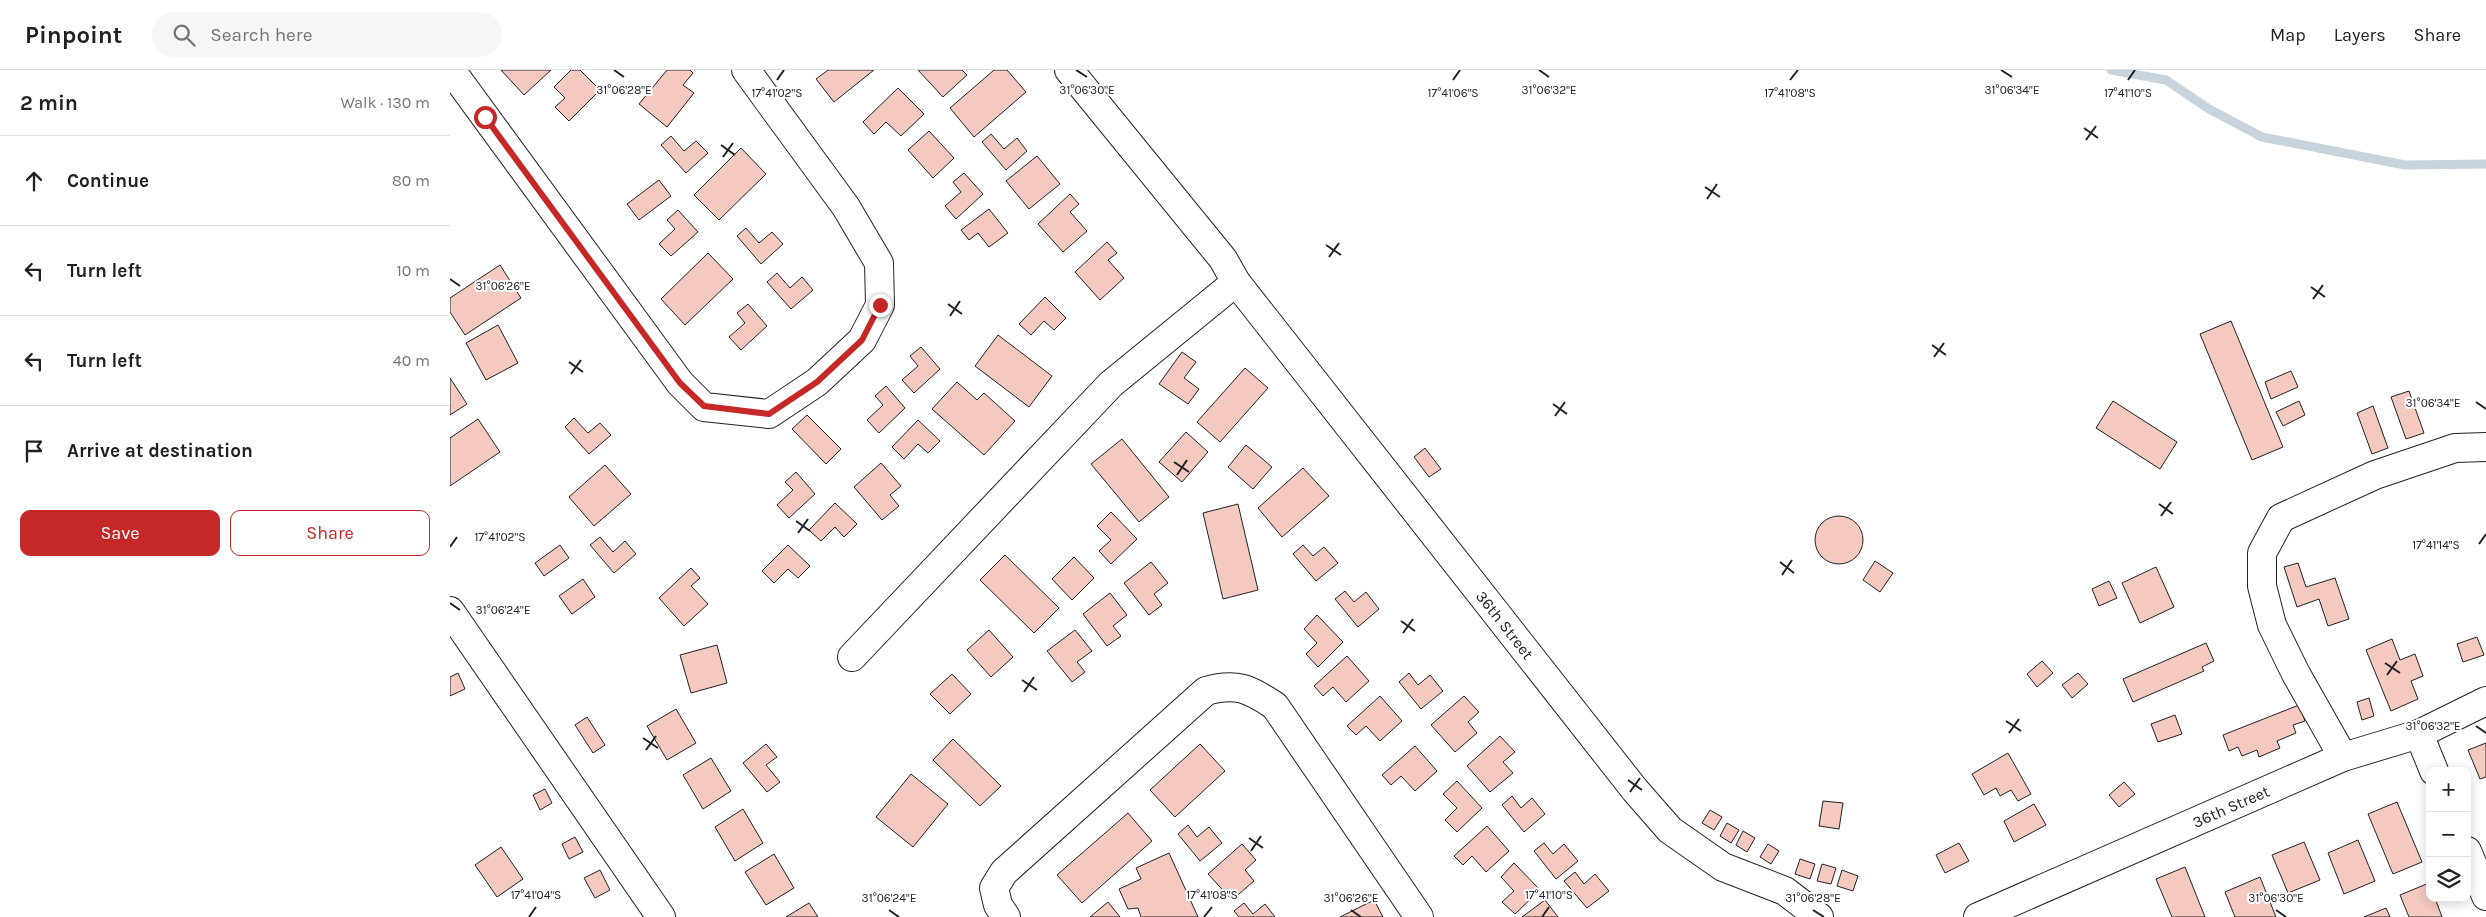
<!DOCTYPE html>
<html lang="en">
<head>
<meta charset="utf-8">
<style>
	body { margin:0; font-family:Karla,sans-serif; background:#f6f6f6; color:#202124 }
	.controls { position:absolute; right:15px; bottom:15px; display:grid; overflow:hidden; border-radius:10px; box-shadow:0 2px 12px #0003 }
	.controls button { width:45px; height:45px; display:grid; place-items:center; padding:0; border:0; border-bottom:1px solid #e0e0e0; background:#fff; color:#202124; font:25px sans-serif }
	.stop { position:absolute; width:15px; height:15px; margin:-11px; border:4px solid #c62828; border-radius:50%; background:#fff }
	.stop.end { background:#c62828; border-color:#fff; box-shadow:0 1px 5px #0008 }
	.list { margin:0; padding:0; list-style:none }
	h2 { display:flex; justify-content:space-between; align-items:center; height:65px; margin:0; padding:0 20px; font-size:21px }
	h2 small { font-size:16px; font-weight:400; color:#757577 }
	.list li { display:grid; grid-template-columns:32px 1fr auto; gap:15px; align-items:center; box-sizing:border-box; height:90px; padding:0 20px; border-top:1px solid #e0e0e0 }
	.list b { display:block; font-size:19px; white-space:nowrap }
	.list em { font-size:16px; font-style:normal; color:#757577 }
	.actions { display:flex; gap:10px; padding:15px 20px }
	.actions a { flex:1; padding:11px 0; border:1px solid #c62828; border-radius:10px; text-align:center; font-size:18px; color:#c62828 }
	.actions .main { background:#c62828; color:#fff }
	.icon { flex:none; width:28px; height:28px; fill:none; stroke:currentColor; stroke-width:2; stroke-linecap:round; stroke-linejoin:round }
	.map { position:relative; flex:none; width:2036px; height:847px; overflow:hidden }
	header { display:flex; align-items:center; gap:30px; box-sizing:border-box; height:70px; padding:0 25px; background:#fff; border-bottom:1px solid #e0e0e0 }
	header strong { font-size:24px }
	nav { display:flex; gap:28px; margin-inline-start:auto; font-size:18px }
	.search { width:350px; height:45px; background:#f6f6f6; display:flex; align-items:center; gap:12px; box-sizing:border-box; padding:0 18px; border-radius:28px; color:#757577; font-size:19px }
	main { display:flex }
	aside { flex:1; background:#fff }
	.map>svg:first-child { display:block }
</style>
</head>
<body>
<header>
<strong>Pinpoint</strong>
<div class="search"><svg class="icon" aria-label="search" viewBox="0 0 24 24"><circle cx="10" cy="10" r="6"/><path d="M15 15l6 6"/></svg>Search here</div>
<nav><a>Map</a><a>Layers</a><a>Share</a></nav>
</header>
<main>
<aside>
<h2>2 min<small>Walk · 130 m</small></h2>
<ul class="list">
<li><svg class="icon" aria-label="ahead" viewBox="0 0 24 24"><path d="M12 20V5M6 11l6-6 6 6"/></svg><div><b>Continue</b></div><em>80 m</em></li>
<li><svg class="icon" aria-label="left" viewBox="0 0 24 24"><path d="M17 20v-9H6M10 6l-5 5 5 5"/></svg><div><b>Turn left</b></div><em>10 m</em></li>
<li><svg class="icon" aria-label="left" viewBox="0 0 24 24"><path d="M17 20v-9H6M10 6l-5 5 5 5"/></svg><div><b>Turn left</b></div><em>40 m</em></li>
<li><svg class="icon" aria-label="arrive" viewBox="0 0 24 24"><path d="M6 21V4h12l-3 4 3 4H6"/></svg><div><b>Arrive at destination</b></div></li>
</ul>
<div class="actions"><a class="main">Save</a><a>Share</a></div>
</aside>
<div class="map">
<svg width="2036" height="847" viewBox="0 0 2036 847">
	<rect width="100%" height="100%" fill="#fff"/>
	<g fill="none" stroke-linecap="round" stroke-linejoin="round">
		<path stroke="#c7d3dd" stroke-width="9" d="M1661 0 1716 10 1759 39 1812 67 1955 95 2036 94"/>
	</g>
	<g fill="#f3c9c0" stroke="#222">
		<path d="M51 0H101L74 25Z"/>
		<path d="M121 0H130L150 20 119 51 105 37 115 28 104 17Z"/>
		<path d="M217 0H240L243 3 233 15 244 23 217 57 189 34Z"/>
		<path d="M378 0H424L384 32 366 9Z"/>
		<path d="M468 0H512L517 5 493 27Z"/>
		<path d="M544 0H557L576 22 524 67 500 38Z"/>
		<path d="M448 18 474 44 451 66 436 52 424 64 413 52Z"/>
		<path d="M479 61 504 88 483 108 458 80Z"/>
		<path d="M541 64 554 79 567 68 577 81 556 100 532 72Z"/>
		<path d="M221 66 234 81 246 71 258 83 236 103 211 75Z"/>
		<path d="M291 78 316 104 269 150 244 125Z"/>
		<path d="M587 86 610 114 579 139 556 111Z"/>
		<path d="M514 103 533 124 506 149 495 136 511 122 503 112Z"/>
		<path d="M209 110 221 126 189 150 177 134Z"/>
		<path d="M620 124 629 134 620 142 637 161 613 182 588 154Z"/>
		<path d="M539 139 558 163 539 177 528 163 519 170 511 160Z"/>
		<path d="M228 140 248 162 221 186 209 174 225 159 217 150Z"/>
		<path d="M296 158 309 173 322 162 333 174 311 194 287 166Z"/>
		<path d="M657 172 667 183 658 190 674 208 650 230 625 202Z"/>
		<path d="M258 183 283 209 235 255 211 229Z"/>
		<path d="M50 195 71 228 15 265 0 242V228Z"/>
		<path d="M327 203 340 218 352 207 363 220 341 239 317 212Z"/>
		<path d="M595 227 616 248 604 260 594 251 581 265 569 254Z"/>
		<path d="M298 234 317 256 291 280 279 267 295 253 287 243Z"/>
		<path d="M1781 251 1833 377 1802 390 1750 264Z"/>
		<path d="M48 255 68 293 36 310 16 273Z"/>
		<path d="M548 265 602 306 579 337 525 296Z"/>
		<path d="M471 277 490 299 464 323 452 310 468 296 460 286Z"/>
		<path d="M732 282 746 292 734 308 749 319 738 334 709 314Z"/>
		<path d="M795 298 818 318 770 372 747 352Z"/>
		<path d="M1841 301 1848 317 1821 329 1815 312Z"/>
		<path d="M0 308 17 334 0 345Z"/>
		<path d="M507 312 527 330 534 323 565 351 534 385 482 339Z"/>
		<path d="M436 316 455 338 429 363 417 350 433 335 425 326Z"/>
		<path d="M1959 321 1974 363 1956 369 1941 327Z"/>
		<path d="M1663 331 1727 372 1710 399 1646 358Z"/>
		<path d="M1849 331 1855 345 1833 356 1826 342Z"/>
		<path d="M1923 336 1938 378 1922 384 1907 343Z"/>
		<path d="M357 345 391 379 376 394 342 359Z"/>
		<path d="M124 348 138 363 150 353 161 365 139 384 115 357Z"/>
		<path d="M28 349 50 382 0 416V368Z"/>
		<path d="M468 350 490 371 478 383 468 374 454 389 442 377Z"/>
		<path d="M736 362 758 382 732 412 709 392Z"/>
		<path d="M672 369 719 427 689 452 641 394Z"/>
		<path d="M796 375 822 397 803 419 778 397Z"/>
		<path d="M975 378 991 399 979 407 964 387Z"/>
		<path d="M431 393 451 416 440 425 449 436 432 450 404 417Z"/>
		<path d="M155 395 181 424 144 456 119 427Z"/>
		<path d="M853 398 879 426 832 467 808 438Z"/>
		<path d="M346 402 365 424 339 448 327 435 343 420 335 412Z"/>
		<path d="M385 433 407 454 394 467 385 457 371 471 359 460Z"/>
		<path d="M788 434 808 520 773 529 753 443Z"/>
		<path d="M661 442 687 469 661 494 649 481 661 470 647 456Z"/>
		<circle cx="1389" cy="470" r="24"/>
		<path d="M150 467 163 482 175 471 186 484 164 503 140 475Z"/>
		<path d="M110 475 119 488 94 506 85 493Z"/>
		<path d="M338 475 360 496 348 508 338 499 324 513 312 501Z"/>
		<path d="M853 475 863 486 874 477 888 493 866 511 843 484Z"/>
		<path d="M555 485 609 538 584 563 530 510Z"/>
		<path d="M624 487 644 508 622 530 602 509Z"/>
		<path d="M1425 491 1443 503 1430 522 1413 510Z"/>
		<path d="M701 492 718 513 704 524 712 535 699 545 674 513Z"/>
		<path d="M1848 493 1856 517 1885 508 1899 549 1878 556 1869 529 1847 537 1834 497Z"/>
		<path d="M1706 497 1724 537 1690 553 1672 513Z"/>
		<path d="M241 498 250 508 241 516 258 534 234 556 209 528Z"/>
		<path d="M133 509 145 527 122 544 109 526Z"/>
		<path d="M1659 511 1667 528 1649 536 1642 519Z"/>
		<path d="M895 521 904 532 916 522 929 539 908 557 885 529Z"/>
		<path d="M660 523 677 545 663 556 671 566 657 576 633 544Z"/>
		<path d="M867 545 893 572 868 597 856 584 867 573 854 559Z"/>
		<path d="M539 560 563 587 541 607 517 580Z"/>
		<path d="M625 560 642 581 627 592 635 602 622 612 597 581Z"/>
		<path d="M2027 567 2034 585 2013 592 2007 574Z"/>
		<path d="M1942 569 1950 590 1965 584 1973 606 1961 611 1968 629 1941 641 1916 580Z"/>
		<path d="M1756 573 1764 591 1752 597 1754 601 1683 632 1673 609Z"/>
		<path d="M267 575 277 613 241 623 230 585Z"/>
		<path d="M897 586 919 611 896 632 883 617 873 626 864 616Z"/>
		<path d="M1592 591 1603 603 1587 617 1577 604Z"/>
		<path d="M8 603 15 619 0 626V607Z"/>
		<path d="M959 603 968 615 980 605 993 621 971 639 949 612Z"/>
		<path d="M1628 603 1638 614 1622 628 1612 615Z"/>
		<path d="M502 604 521 624 500 644 480 624Z"/>
		<path d="M930 626 952 651 930 671 916 656 906 665 897 656Z"/>
		<path d="M1014 626 1029 642 1018 652 1027 663 1005 682 981 655Z"/>
		<path d="M1919 628 1924 646 1912 650 1907 632Z"/>
		<path d="M1849 635 1855 651 1843 655 1846 663 1827 671 1830 678 1809 687 1807 680 1792 686 1788 677 1779 681 1773 665Z"/>
		<path d="M226 639 246 673 217 690 197 656Z"/>
		<path d="M1725 645 1732 664 1708 672 1701 654Z"/>
		<path d="M137 647 155 675 143 683 125 655Z"/>
		<path d="M1050 666 1065 682 1053 692 1063 703 1040 722 1017 696Z"/>
		<path d="M503 669 551 716 530 736 483 690Z"/>
		<path d="M2036 673V707L2030 709 2018 680Z"/>
		<path d="M316 674 327 687 316 695 330 712 317 722 293 693Z"/>
		<path d="M750 674 775 701 725 747 700 720Z"/>
		<path d="M965 676 987 701 965 721 951 706 941 715 932 705Z"/>
		<path d="M1558 683 1581 724 1568 731 1561 720 1550 726 1546 718 1534 725 1522 704Z"/>
		<path d="M261 688 281 721 253 739 233 705Z"/>
		<path d="M461 704 498 734 463 777 426 747Z"/>
		<path d="M1007 711 1032 738 1007 762 995 750 1007 738 993 724Z"/>
		<path d="M1674 712 1685 724 1669 737 1659 725Z"/>
		<path d="M95 719 102 733 90 740 83 725Z"/>
		<path d="M1062 726 1071 738 1082 728 1095 744 1074 762 1052 735Z"/>
		<path d="M1373 731 1393 733 1389 759 1369 756Z"/>
		<path d="M1947 732 1972 792 1943 804 1918 744Z"/>
		<path d="M1584 734 1596 755 1564 772 1554 751Z"/>
		<path d="M293 739 313 773 285 791 265 757Z"/>
		<path d="M1260 740 1272 747 1264 760 1252 753Z"/>
		<path d="M678 743 702 771 632 833 607 805Z"/>
		<path d="M1277 753 1289 760 1281 773 1270 766Z"/>
		<path d="M738 755 747 767 759 757 772 773 750 791 728 764Z"/>
		<path d="M1037 756 1059 781 1036 802 1022 786 1013 795 1004 786Z"/>
		<path d="M1293 761 1305 768 1297 782 1286 775Z"/>
		<path d="M125 767 133 782 119 789 112 774Z"/>
		<path d="M1908 770 1925 811 1894 824 1878 783Z"/>
		<path d="M1854 772 1870 810 1838 823 1822 785Z"/>
		<path d="M1094 773 1103 784 1114 774 1128 791 1106 809 1084 781Z"/>
		<path d="M1509 773 1519 791 1495 803 1486 785Z"/>
		<path d="M792 774 806 790 795 800 804 811 782 830 758 804Z"/>
		<path d="M1318 774 1329 781 1321 794 1310 787Z"/>
		<path d="M51 777 73 809 47 827 25 795Z"/>
		<path d="M719 783 748 847H691L688 838 678 839 669 819 691 809 686 798Z"/>
		<path d="M324 784 344 818 316 835 295 802Z"/>
		<path d="M1350 789 1365 794 1360 809 1345 804Z"/>
		<path d="M1064 793 1090 820 1065 844 1052 832 1064 821 1051 807Z"/>
		<path d="M1372 794 1386 798 1381 814 1367 811Z"/>
		<path d="M1735 797 1755 847H1722L1706 809Z"/>
		<path d="M150 800 160 820 145 828 134 808Z"/>
		<path d="M1392 800 1408 806 1403 821 1387 816Z"/>
		<path d="M1125 802 1134 814 1145 804 1159 821 1137 838 1114 811Z"/>
		<path d="M1810 807 1826 847H1785L1775 822Z"/>
		<path d="M1979 813 1980 828H1985L1992 847H1959L1950 825Z"/>
		<path d="M924 830 933 847H890Z"/>
		<path d="M1095 830 1108 847H1072Z"/>
		<path d="M658 832 670 847H640Z"/>
		<path d="M359 833 368 847H336Z"/>
		<path d="M794 833 803 844 815 834 825 847H789L784 841Z"/>
		<path d="M1936 838 1940 847H1914Z"/>
	</g>
	<g fill="none" stroke-linecap="round" stroke-linejoin="round">
		<g stroke="#222" stroke-width="30">
			<g id="minor">
				<path d="M1 0 230 313 254 337 319 344 367 312 412 270 430 235 429 193 396 137 296 0"/>
				<path id="s1" d="M619 0 773 189 786 212 1185 720 1220 760 1273 797 1335 821 1369 847"/>
				<path d="M0 541 211 847"/>
				<path d="M402 587 661 314 786 212"/>
				<path d="M1969 664 1984 701"/>
				<path d="M1893 687 1846 604 1822 555 1812 516V483L1831 448 1925 405 2005 378 2036 377"/>
				<path d="M2017 781 2036 826"/>
				<path d="M556 847 548 835 544 818 554 802 756 621C786 612 800 619 825 636L969 847"/>
				<path id="s2" d="M1528 847 1893 687 1969 664 2036 631"/>
			</g>
		</g>
		<use href="#minor" stroke="#fff" stroke-width="28"/>
	</g>
	<g fill="none" stroke-linecap="round" stroke-linejoin="round">
		<path stroke="#c62828" stroke-width="6" d="M35 47 230 313 254 336 319 344 367 312 412 270 430 235"/>
	</g>
	<path fill="none" stroke="#222" stroke-width="2" d="M164 0 174 7M626 0 637 7M1089 0 1099 7M1551 0 1562 7M327 10 334 0M1003 10 1010 0M1340 10 1348 0M1678 10 1685 0M1634 58 1648 68M1636 70 1646 56M271 75 285 85M273 87 283 73M1255 117 1270 127M1257 129 1267 114M876 175 891 185M879 187 889 173M0 209 10 216M1861 217 1875 227M1863 229 1873 215M498 234 512 244M500 246 510 231M1482 275 1496 285M1484 287 1494 273M119 292 133 302M121 304 131 290M2026 332 2036 339M1103 334 1117 344M1105 346 1115 332M724 392 739 402M727 405 737 390M1709 434 1723 444M1711 446 1721 432M346 451 360 461M348 463 358 449M2029 474 2036 464M0 477 7 467M1330 492 1344 503M1332 505 1342 490M0 533 10 540M951 551 965 561M953 563 963 549M1935 593 1950 603M1937 605 1947 591M572 610 587 620M574 622 584 607M1556 651 1571 661M2026 656 2036 663M1559 663 1569 649M193 668 208 678M196 680 206 666M1178 710 1192 720M1180 722 1190 708M799 768 813 778M801 781 811 766M439 840 449 847M901 840 911 847M1363 840 1374 847M1826 840 1836 847M79 847 86 837M754 847 762 837M1092 847 1099 837"/>
	<g text-anchor="middle" stroke-width="4" stroke-linejoin="round" paint-order="stroke">
		<g font-size="16" fill="#222" stroke="#fff">
			<text dy="6" stroke="none"><textPath href="#s1" startOffset="706">36th Street</textPath></text>
			<text dy="6" stroke="none"><textPath href="#s2" startOffset="276">36th Street</textPath></text>
		</g>
	</g>
	<g font-size="12" text-anchor="middle" fill="#222" stroke="#fff" stroke-width="4" stroke-linejoin="round" paint-order="stroke">
		<text x="174" y="24">31°06'28"E</text>
		<text x="637" y="24">31°06'30"E</text>
		<text x="1099" y="24">31°06'32"E</text>
		<text x="1562" y="24">31°06'34"E</text>
		<text x="327" y="27">17°41'02"S</text>
		<text x="1003" y="27">17°41'06"S</text>
		<text x="1340" y="27">17°41'08"S</text>
		<text x="1678" y="27">17°41'10"S</text>
		<text x="53" y="220">31°06'26"E</text>
		<text x="1983" y="337">31°06'34"E</text>
		<text x="50" y="471">17°41'02"S</text>
		<text x="1986" y="479">17°41'14"S</text>
		<text x="53" y="544">31°06'24"E</text>
		<text x="1983" y="660">31°06'32"E</text>
		<text x="86" y="829">17°41'04"S</text>
		<text x="762" y="829">17°41'08"S</text>
		<text x="1099" y="829">17°41'10"S</text>
		<text x="439" y="832">31°06'24"E</text>
		<text x="901" y="832">31°06'26"E</text>
		<text x="1363" y="832">31°06'28"E</text>
		<text x="1826" y="832">31°06'30"E</text>
	</g>
</svg>
<div class="controls">
<button>+</button>
<button>−</button>
<button><svg class="icon" aria-label="layers" viewBox="0 0 24 24"><path d="M12 4l9 5-9 5-9-5zM3 14l9 5 9-5"/></svg></button>
</div>
<div class="stop" style="left:35px;top:47px"></div>
<div class="stop end" style="left:430px;top:235px"></div>
</div>
</main>
</body>
</html>
